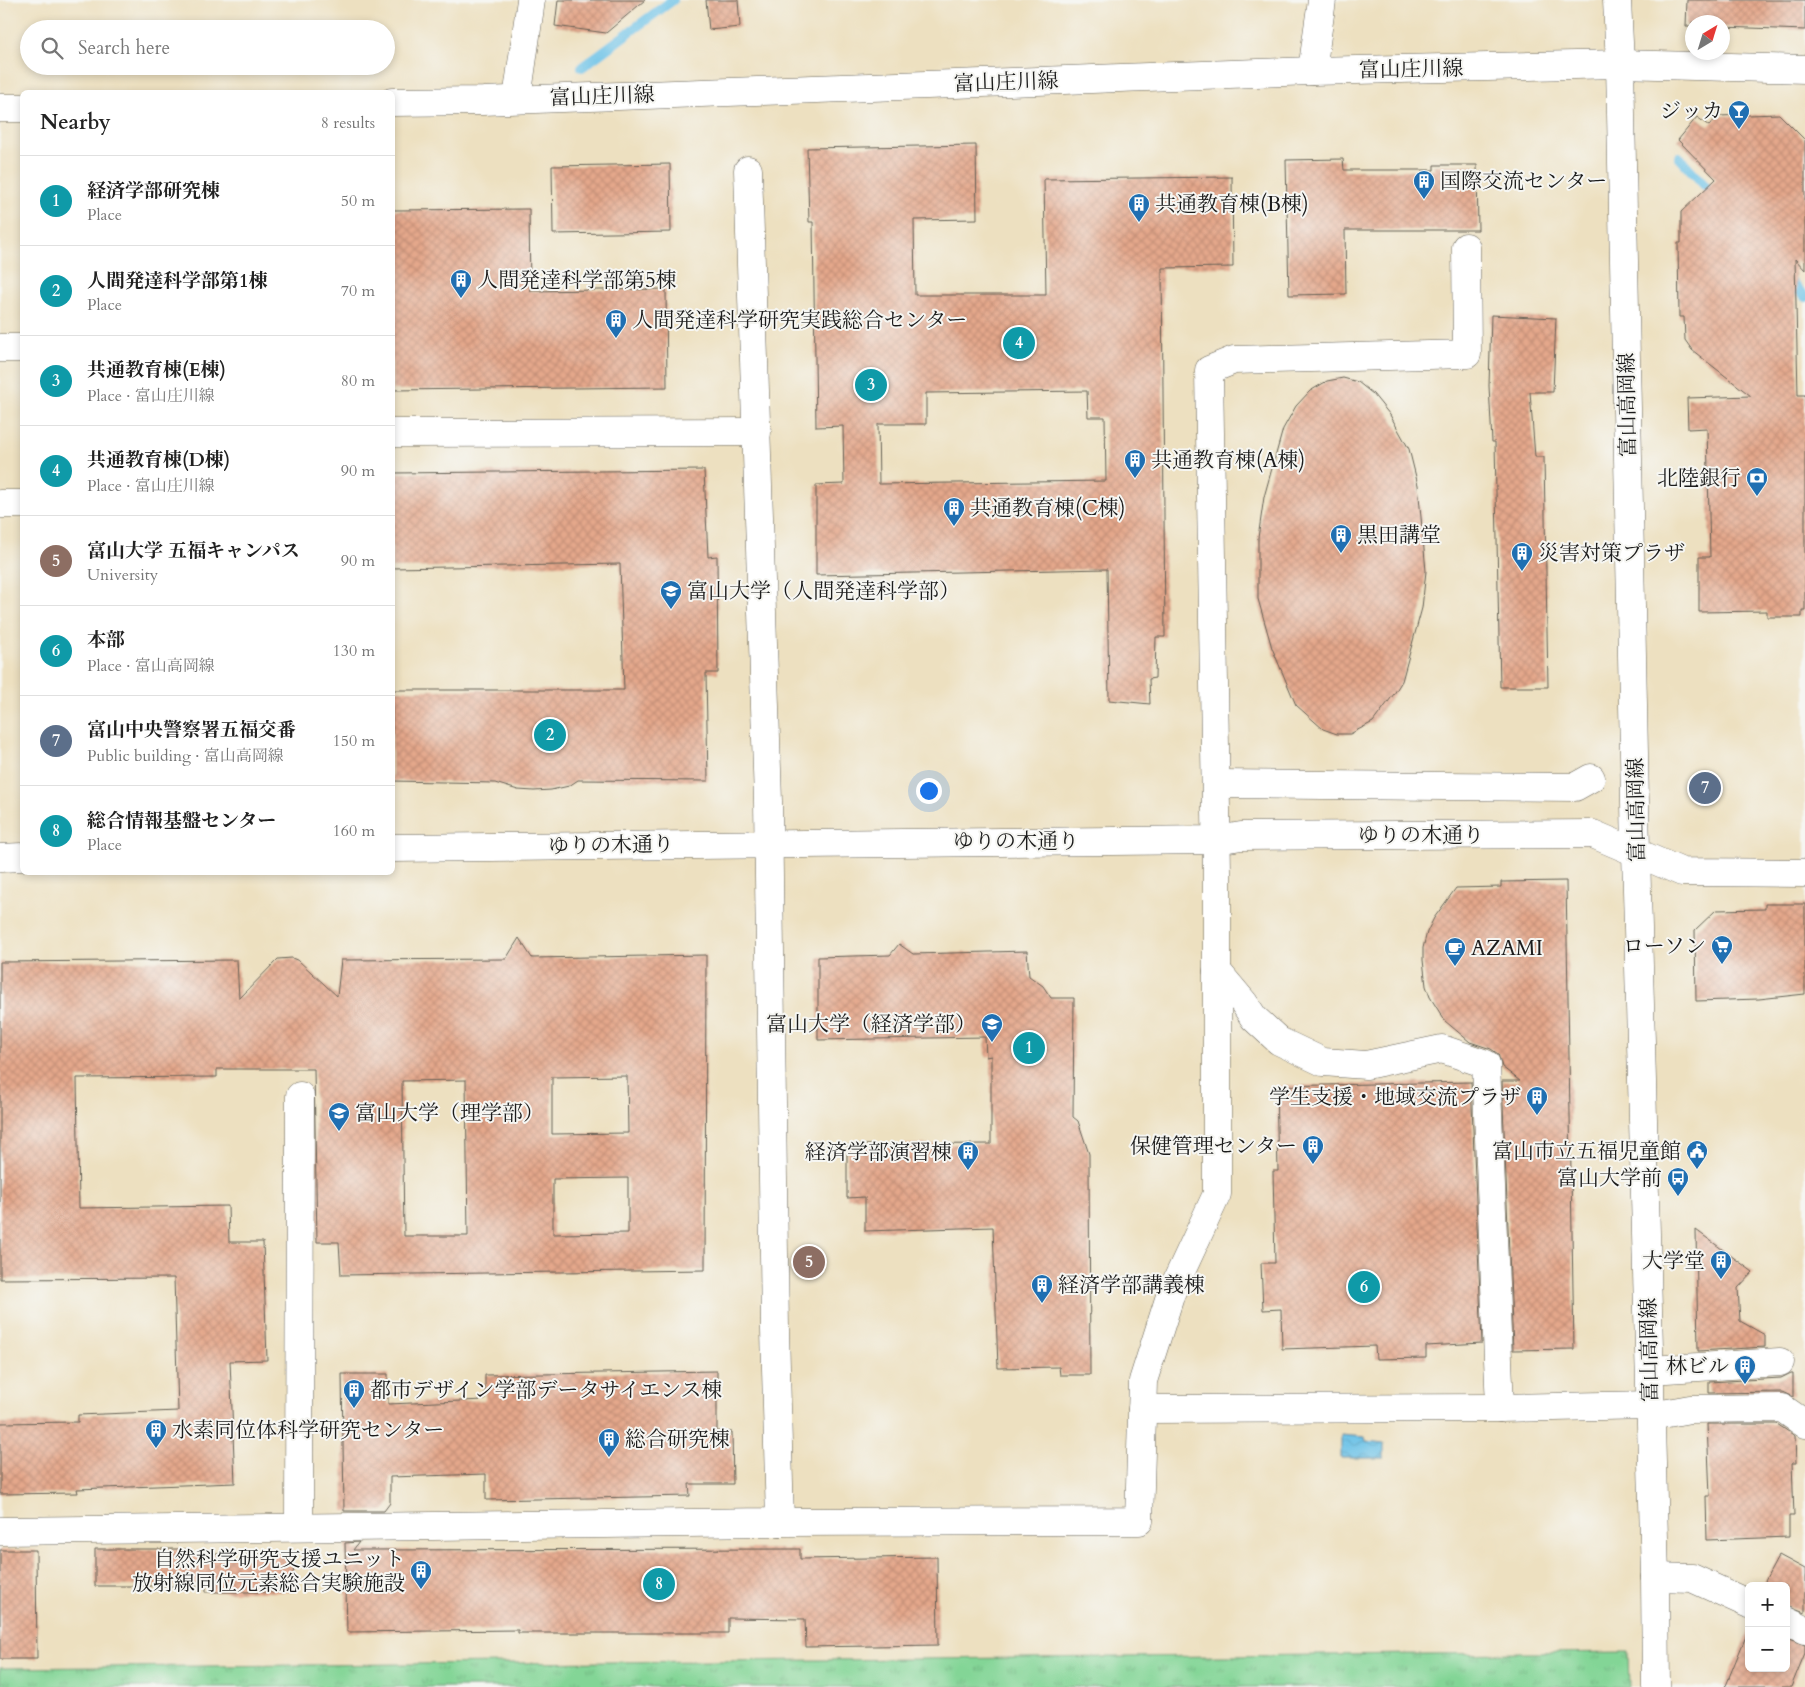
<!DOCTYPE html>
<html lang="en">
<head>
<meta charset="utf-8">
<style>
	body { margin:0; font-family:Cardo,"Noto Serif JP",serif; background:#f6f6f6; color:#222 }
	.controls { position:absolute; right:15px; bottom:15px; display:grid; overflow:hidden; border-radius:8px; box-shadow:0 2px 8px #0003 }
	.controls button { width:45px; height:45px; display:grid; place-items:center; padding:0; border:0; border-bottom:1px solid #e0e0e0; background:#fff; color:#222; font:25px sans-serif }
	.compass { position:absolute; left:1685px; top:15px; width:45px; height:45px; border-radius:50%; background:#fff; box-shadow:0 2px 8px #0003; rotate:38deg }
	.you { position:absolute; left:928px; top:790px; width:18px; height:18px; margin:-12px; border:4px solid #fff; border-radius:50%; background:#1a73e8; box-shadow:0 0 0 8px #1a73e833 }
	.badge { display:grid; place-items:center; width:32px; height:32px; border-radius:50%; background:#1f6fb2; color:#fff; font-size:16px; font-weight:700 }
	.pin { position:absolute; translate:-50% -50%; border:2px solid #fff; box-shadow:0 1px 5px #0006 }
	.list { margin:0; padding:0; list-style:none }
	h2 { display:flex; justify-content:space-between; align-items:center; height:65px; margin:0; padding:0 20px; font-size:21px }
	h2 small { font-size:16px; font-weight:400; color:#767676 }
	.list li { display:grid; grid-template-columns:32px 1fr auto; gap:15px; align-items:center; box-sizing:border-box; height:90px; padding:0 20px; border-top:1px solid #e0e0e0 }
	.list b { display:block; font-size:19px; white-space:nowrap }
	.list p { margin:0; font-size:16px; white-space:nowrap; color:#767676 }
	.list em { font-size:16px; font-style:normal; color:#767676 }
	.icon { flex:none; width:28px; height:28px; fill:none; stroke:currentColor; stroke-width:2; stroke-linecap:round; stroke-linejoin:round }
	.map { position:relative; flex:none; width:1805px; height:1687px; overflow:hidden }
	.search { position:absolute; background:#fff; box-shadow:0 2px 8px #0003; left:20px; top:20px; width:375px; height:55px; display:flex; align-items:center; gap:12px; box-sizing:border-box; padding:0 18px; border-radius:28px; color:#767676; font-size:19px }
	.panel { position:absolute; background:#fff; box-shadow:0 2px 8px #0003; left:20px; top:90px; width:375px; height:785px; border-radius:8px }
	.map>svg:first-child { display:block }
</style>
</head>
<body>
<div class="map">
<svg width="1805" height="1687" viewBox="0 0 1805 1687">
	<defs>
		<pattern id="park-tufts" width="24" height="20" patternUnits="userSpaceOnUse" patternTransform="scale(1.25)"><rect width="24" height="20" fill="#83d596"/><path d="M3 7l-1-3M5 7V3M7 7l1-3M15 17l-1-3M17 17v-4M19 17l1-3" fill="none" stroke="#71b681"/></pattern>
		<pattern id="water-waves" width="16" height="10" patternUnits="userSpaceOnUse" patternTransform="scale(1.25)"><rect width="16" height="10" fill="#69c1e7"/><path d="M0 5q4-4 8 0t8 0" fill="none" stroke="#5aa5c6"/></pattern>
		<pattern id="building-cross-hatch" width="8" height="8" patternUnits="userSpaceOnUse" patternTransform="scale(1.25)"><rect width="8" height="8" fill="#e4a78b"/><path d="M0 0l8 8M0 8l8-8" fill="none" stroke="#c38f77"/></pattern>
	</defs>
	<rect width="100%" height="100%" fill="#f6f6f2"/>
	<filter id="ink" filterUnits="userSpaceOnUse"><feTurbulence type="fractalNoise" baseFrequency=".02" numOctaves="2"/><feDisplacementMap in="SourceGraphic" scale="10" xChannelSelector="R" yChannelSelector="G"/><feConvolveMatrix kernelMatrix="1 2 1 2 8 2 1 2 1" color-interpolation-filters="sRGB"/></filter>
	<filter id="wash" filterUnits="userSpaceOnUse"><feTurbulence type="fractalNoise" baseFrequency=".0096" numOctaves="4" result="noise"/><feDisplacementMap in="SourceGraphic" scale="20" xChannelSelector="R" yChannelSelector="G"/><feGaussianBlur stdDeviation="1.12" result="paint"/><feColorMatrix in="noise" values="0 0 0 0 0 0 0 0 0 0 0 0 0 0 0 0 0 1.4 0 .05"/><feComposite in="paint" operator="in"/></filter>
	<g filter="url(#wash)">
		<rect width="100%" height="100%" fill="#ede0c0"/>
		<path fill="url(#park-tufts)" stroke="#507859" d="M1628 1652 1629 1687H0V1668Z"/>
		<path fill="url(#water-waves)" stroke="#426e82" d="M1341 1435 1365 1437 1366 1441 1384 1443V1458H1341Z"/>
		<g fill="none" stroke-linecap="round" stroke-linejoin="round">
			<g stroke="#69c1e7" stroke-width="10">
				<path d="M582 67 673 0"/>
				<path d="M1679 157 1716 198"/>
				<path d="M1787 277 1805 297"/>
			</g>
		</g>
		<g id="blocks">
			<g fill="url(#building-cross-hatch)" fill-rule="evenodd">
				<path d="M558 0H645L606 33 555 26Z"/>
				<path d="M706 0H738L740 27 709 30Z"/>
				<path d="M1687 0H1805V30L1722 27V22H1692V26H1686Z"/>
				<path d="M1779 114 1805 140V270L1795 259 1798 395H1805V610H1802V617H1767V611L1699 612V557H1710L1707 428 1688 429 1687 398 1751 396 1692 350 1685 340 1684 317H1679L1678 243H1681V212L1716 179 1678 140 1697 117 1709 126 1718 116Z"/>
				<path d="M976 145 977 219 914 220 915 295H1046L1044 179 1232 177 1233 267 1162 268 1165 637H1156L1155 678 1149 679 1150 704 1109 700 1107 569 816 575V485L844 484 843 426 816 427 813 222H809L807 148ZM1087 391 1088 417H1105L1106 481 879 484 878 424H926V393Z"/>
				<path d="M1343 159 1344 170H1434V165H1477L1478 230H1345L1346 294 1289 295 1286 160Z"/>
				<path d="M670 164 671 232 553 234 552 166Z"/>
				<path d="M529 209 530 291 666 289 667 387 392 390V210Z"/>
				<path d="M1491 315 1556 318 1553 392H1530L1535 457H1544L1548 687H1500L1495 442H1492L1489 386Z"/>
				<path d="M1343 378 1358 382 1373 394 1390 415 1409 449 1418 485 1426 571 1422 608 1402 681 1394 694 1373 722 1350 734H1337L1323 729 1296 705 1272 648 1258 599V538L1264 497 1283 429 1296 406 1310 391 1327 381Z"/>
				<path d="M704 470 708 557 717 556 718 673H706L708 781 578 780 569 786 551 790 534 791 518 790 495 783 392 781V690H624L620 564 392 568V473Z"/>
				<path d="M1566 881 1574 1349 1513 1350 1502 1081H1520L1502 1067 1498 1054 1491 1049 1470 1042 1445 1021 1430 997 1426 986 1423 960V948L1427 932 1434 918 1456 888 1501 887V882Z"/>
				<path d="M1765 904H1805V994L1759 999 1696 1001 1695 930 1716 910 1765 909Z"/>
				<path d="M519 938 532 958 706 955 705 1270 341 1275 339 1242H317L314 1069H217V1077L77 1078 79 1208 228 1206 229 1242H263L267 1360 230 1361 235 1483 77 1489 78 1493 0 1494V1423L78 1422V1415L178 1411 174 1278 0 1279V962L237 960 239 999 278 959 292 958 299 961 337 996 341 960 506 959ZM627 1076 628 1133 552 1134V1077ZM466 1080 468 1236H404L402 1081ZM628 1178V1233L553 1234V1179Z"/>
				<path d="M899 944 913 954 1027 951 1029 976 1043 986 1051 998H1074L1073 1117 1078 1121 1089 1154 1090 1375H1060L1059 1367 998 1368 993 1227 865 1231V1197L847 1198V1145L991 1144V1056L986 1057 985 1037 818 1040V957L890 955Z"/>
				<path d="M1471 1082 1482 1343 1426 1346V1358L1376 1359 1375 1346 1282 1349 1281 1309 1263 1310 1261 1263H1275L1273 1171H1278L1276 1086Z"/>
				<path d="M1696 1230 1753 1272 1738 1288 1740 1321 1765 1335V1347L1698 1351Z"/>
				<path d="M717 1371V1431L732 1432 733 1484H689L690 1496 486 1500V1474L390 1477V1503L384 1511H344L342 1374H388V1404L485 1400V1375Z"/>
				<path d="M1791 1373H1793V1397L1782 1392 1709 1393V1382L1781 1378Z"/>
				<path d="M1707 1424H1777L1795 1436 1796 1463H1792L1794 1516H1789V1537L1707 1540 1706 1496H1710Z"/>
				<path d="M359 1542 353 1550 800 1549V1559L937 1557 938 1645 806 1647 805 1619 728 1618V1633H518V1630L347 1632 345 1543Z"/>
				<path d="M95 1549H187V1554H293L294 1592H206V1586H95Z"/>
				<path d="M0 1550H36L37 1659H0Z"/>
				<path d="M1779 1555 1805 1569V1613L1786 1606V1586H1767L1764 1583Z"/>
				<path d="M1749 1629V1668H1786V1638L1805 1645V1653L1791 1687H1725Z"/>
			</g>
		</g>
	</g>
	<g filter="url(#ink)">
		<use href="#blocks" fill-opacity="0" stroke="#656155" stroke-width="1"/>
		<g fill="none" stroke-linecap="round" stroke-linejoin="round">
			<g stroke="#656155" stroke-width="29">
				<g id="minor">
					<path d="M1620 64 1805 69"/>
					<path d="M1312 71 1322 0"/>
					<path d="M517 99 531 0"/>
					<path d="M0 348H22"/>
					<path d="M392 433 757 432"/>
					<path d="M0 504H22"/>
					<path d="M1216 784 1575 787 1591 778"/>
					<path d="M392 848 1217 840 1241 836 1593 834 1682 872 1805 873"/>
					<path d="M0 858 22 857"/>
					<path d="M1217 971 1244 1003 1254 1018 1279 1041 1323 1062 1366 1065 1442 1049 1486 1064 1500 1408"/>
					<path d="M1650 1370 1780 1362"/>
					<path d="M1142 1409 1500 1408 1651 1405"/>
					<path d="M1651 1416 1690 1409 1782 1408 1805 1424"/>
					<path d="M780 1522 1139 1521 1143 1381 1171 1293 1217 1194V872L1209 370 1234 360 1467 354 1466 247"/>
					<path d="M299 1527 300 1096"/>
					<path d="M0 1531 780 1522 775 1330 768 801 748 170"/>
					<path d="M1655 1577 1692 1578 1749 1604"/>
					<path d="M1786 1621 1805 1630"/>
				</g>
			</g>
			<g stroke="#656155" stroke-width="29">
				<g id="major">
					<path d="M1617 0 1620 64 1636 852 1655 1577 1656 1687"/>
					<path d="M392 102 483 101 1312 71 1620 64"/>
					<path d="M0 108H22"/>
				</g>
			</g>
			<use href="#minor" stroke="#fff" stroke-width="28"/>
			<use href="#major" stroke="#fff" stroke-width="28"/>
		</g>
	</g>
	<defs>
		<g id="bar-pin" transform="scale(1.125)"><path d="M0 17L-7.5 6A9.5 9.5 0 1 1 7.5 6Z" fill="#1f6fb2" stroke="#f6f6f2"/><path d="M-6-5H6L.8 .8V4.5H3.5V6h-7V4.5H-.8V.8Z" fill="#fff"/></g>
		<g id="building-pin" transform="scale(1.125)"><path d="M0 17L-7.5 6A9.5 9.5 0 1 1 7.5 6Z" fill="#1f6fb2" stroke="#f6f6f2"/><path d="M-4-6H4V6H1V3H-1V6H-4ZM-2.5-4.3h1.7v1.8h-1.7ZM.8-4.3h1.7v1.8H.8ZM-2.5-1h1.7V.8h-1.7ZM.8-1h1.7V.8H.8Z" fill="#fff"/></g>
		<g id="bank-pin" transform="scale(1.125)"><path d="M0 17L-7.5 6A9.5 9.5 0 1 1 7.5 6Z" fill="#1f6fb2" stroke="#f6f6f2"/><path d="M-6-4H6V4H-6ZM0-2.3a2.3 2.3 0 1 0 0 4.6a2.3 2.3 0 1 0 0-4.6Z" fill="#fff"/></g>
		<g id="university-pin" transform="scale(1.125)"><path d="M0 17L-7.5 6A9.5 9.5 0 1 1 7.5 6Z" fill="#1f6fb2" stroke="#f6f6f2"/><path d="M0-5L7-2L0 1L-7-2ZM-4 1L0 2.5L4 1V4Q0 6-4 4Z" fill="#fff"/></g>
		<g id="supermarket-pin" transform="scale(1.125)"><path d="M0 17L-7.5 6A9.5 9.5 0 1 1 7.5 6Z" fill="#1f6fb2" stroke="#f6f6f2"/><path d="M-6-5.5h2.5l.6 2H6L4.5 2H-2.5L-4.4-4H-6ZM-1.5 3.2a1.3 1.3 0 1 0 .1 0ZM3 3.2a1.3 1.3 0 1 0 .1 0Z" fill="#fff"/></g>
		<g id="cafe-pin" transform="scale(1.125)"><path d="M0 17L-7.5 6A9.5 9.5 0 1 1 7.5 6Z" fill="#1f6fb2" stroke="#f6f6f2"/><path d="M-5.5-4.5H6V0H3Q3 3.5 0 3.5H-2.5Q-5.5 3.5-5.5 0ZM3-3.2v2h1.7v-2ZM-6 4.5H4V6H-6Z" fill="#fff"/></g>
		<g id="civic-pin" transform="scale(1.125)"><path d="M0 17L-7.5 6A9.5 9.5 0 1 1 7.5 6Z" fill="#1f6fb2" stroke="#f6f6f2"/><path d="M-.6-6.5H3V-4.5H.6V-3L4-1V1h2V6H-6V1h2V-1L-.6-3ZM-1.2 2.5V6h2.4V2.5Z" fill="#fff"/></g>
		<g id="bus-pin" transform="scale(1.125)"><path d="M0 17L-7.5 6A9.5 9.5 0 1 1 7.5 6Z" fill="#1f6fb2" stroke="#f6f6f2"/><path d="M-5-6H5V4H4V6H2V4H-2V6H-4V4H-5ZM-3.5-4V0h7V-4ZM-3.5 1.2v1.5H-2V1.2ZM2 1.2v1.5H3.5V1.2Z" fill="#fff"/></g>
	</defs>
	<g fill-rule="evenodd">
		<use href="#bar-pin" x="1739" y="111"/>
		<use href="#building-pin" x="1424" y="181"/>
		<use href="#building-pin" x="1139" y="204"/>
		<use href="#building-pin" x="461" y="280"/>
		<use href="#building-pin" x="616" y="320"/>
		<use href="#building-pin" x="1135" y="460"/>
		<use href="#bank-pin" x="1757" y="478"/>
		<use href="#building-pin" x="954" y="508"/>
		<use href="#building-pin" x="1341" y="535"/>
		<use href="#building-pin" x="1522" y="553"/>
		<use href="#university-pin" x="671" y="591"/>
		<use href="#supermarket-pin" x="1722" y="946"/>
		<use href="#cafe-pin" x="1455" y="948"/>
		<use href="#university-pin" x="992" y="1024"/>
		<use href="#building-pin" x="1537" y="1097"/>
		<use href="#university-pin" x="339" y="1113"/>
		<use href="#building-pin" x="1313" y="1146"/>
		<use href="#civic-pin" x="1697" y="1151"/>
		<use href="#building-pin" x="968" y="1152"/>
		<use href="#bus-pin" x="1678" y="1178"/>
		<use href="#building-pin" x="1721" y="1261"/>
		<use href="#building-pin" x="1042" y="1285"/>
		<use href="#building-pin" x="1745" y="1366"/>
		<use href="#building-pin" x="354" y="1390"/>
		<use href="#building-pin" x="156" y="1430"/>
		<use href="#building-pin" x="609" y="1439"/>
		<use href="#building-pin" x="421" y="1571"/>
	</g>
	<g text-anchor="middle" stroke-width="4" stroke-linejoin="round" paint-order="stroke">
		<g font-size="21" fill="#1c1c1c" stroke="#f6f6f2">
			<text transform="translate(1411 69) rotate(-1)" y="7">富山庄川線</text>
			<text transform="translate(1006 82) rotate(-2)" y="7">富山庄川線</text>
			<text transform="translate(602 96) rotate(-2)" y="7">富山庄川線</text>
			<text transform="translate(1627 405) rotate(-91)" y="7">富山高岡線</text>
			<text transform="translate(1636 810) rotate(-91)" y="7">富山高岡線</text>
			<text x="1421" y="842">ゆりの木通り</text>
			<text x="1016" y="848">ゆりの木通り</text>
			<text transform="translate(611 845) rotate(-1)" y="7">ゆりの木通り</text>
			<text transform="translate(1649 1350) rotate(-91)" y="7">富山高岡線</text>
		</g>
		<g font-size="21" fill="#1c1c1c" stroke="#f6f6f2" text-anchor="start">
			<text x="1723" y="118" text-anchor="end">ジッカ</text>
			<text x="1440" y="188">国際交流センター</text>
			<text x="1155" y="211">共通教育棟(B棟)</text>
			<text x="477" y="287">人間発達科学部第5棟</text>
			<text x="632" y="327">人間発達科学研究実践総合センター</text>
			<text x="1151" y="467">共通教育棟(A棟)</text>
			<text x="1741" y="485" text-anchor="end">北陸銀行</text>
			<text x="970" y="515">共通教育棟(C棟)</text>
			<text x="1357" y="542">黒田講堂</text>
			<text x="1538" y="560">災害対策プラザ</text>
			<text x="687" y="598">富山大学（人間発達科学部）</text>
			<text x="1706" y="953" text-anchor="end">ローソン</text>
			<text x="1471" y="955">AZAMI</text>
			<text x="976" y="1031" text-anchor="end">富山大学（経済学部）</text>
			<text x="1521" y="1104" text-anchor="end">学生支援・地域交流プラザ</text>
			<text x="355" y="1120">富山大学（理学部）</text>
			<text x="1297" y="1153" text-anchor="end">保健管理センター</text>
			<text x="1681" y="1158" text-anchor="end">富山市立五福児童館</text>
			<text x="952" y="1159" text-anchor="end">経済学部演習棟</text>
			<text x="1662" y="1185" text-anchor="end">富山大学前</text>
			<text x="1705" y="1268" text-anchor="end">大学堂</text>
			<text x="1058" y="1292">経済学部講義棟</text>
			<text x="1729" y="1373" text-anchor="end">林ビル</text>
			<text x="370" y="1397">都市デザイン学部データサイエンス棟</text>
			<text x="172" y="1437">水素同位体科学研究センター</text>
			<text x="625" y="1446">総合研究棟</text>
			<text x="405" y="1566" text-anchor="end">自然科学研究支援ユニット<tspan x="405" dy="24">放射線同位元素総合実験施設</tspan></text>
		</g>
	</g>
</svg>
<div class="controls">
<button>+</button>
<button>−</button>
</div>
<svg class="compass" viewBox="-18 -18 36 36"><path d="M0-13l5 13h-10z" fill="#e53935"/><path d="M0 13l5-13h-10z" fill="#767676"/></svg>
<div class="you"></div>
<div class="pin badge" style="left:1029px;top:1048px;background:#0f9aa8">1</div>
<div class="pin badge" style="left:550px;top:735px;background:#0f9aa8">2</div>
<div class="pin badge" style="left:871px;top:385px;background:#0f9aa8">3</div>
<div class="pin badge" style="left:1019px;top:343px;background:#0f9aa8">4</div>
<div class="pin badge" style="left:809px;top:1262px;background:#8d6e63">5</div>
<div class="pin badge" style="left:1364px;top:1287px;background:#0f9aa8">6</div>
<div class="pin badge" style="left:1705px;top:788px;background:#5c6f8a">7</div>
<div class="pin badge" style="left:659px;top:1584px;background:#0f9aa8">8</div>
<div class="search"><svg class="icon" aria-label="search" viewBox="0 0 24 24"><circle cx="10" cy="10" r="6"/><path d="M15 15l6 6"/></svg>Search here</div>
<section class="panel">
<h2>Nearby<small>8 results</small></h2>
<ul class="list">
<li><span class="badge" style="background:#0f9aa8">1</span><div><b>経済学部研究棟</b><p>Place</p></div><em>50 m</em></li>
<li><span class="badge" style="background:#0f9aa8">2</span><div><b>人間発達科学部第1棟</b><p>Place</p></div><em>70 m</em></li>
<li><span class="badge" style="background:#0f9aa8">3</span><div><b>共通教育棟(E棟)</b><p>Place · 富山庄川線</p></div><em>80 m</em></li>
<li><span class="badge" style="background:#0f9aa8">4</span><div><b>共通教育棟(D棟)</b><p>Place · 富山庄川線</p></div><em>90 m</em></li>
<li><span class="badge" style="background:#8d6e63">5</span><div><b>富山大学 五福キャンパス</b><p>University</p></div><em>90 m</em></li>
<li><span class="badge" style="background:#0f9aa8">6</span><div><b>本部</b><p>Place · 富山高岡線</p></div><em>130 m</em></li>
<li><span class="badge" style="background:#5c6f8a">7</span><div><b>富山中央警察署五福交番</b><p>Public building · 富山高岡線</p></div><em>150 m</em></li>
<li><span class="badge" style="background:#0f9aa8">8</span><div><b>総合情報基盤センター</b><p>Place</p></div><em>160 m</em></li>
</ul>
</section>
</div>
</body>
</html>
